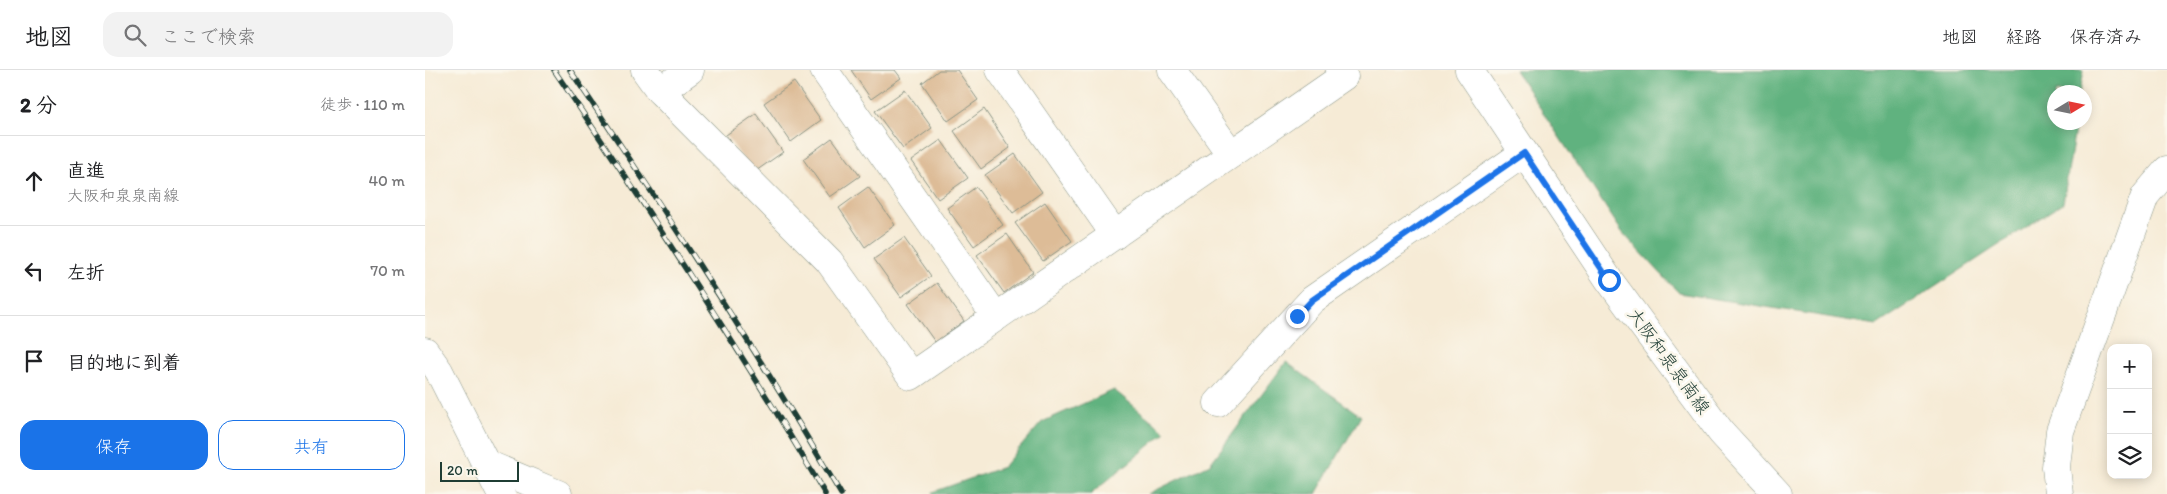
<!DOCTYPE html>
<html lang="ja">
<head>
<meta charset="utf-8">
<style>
	body { margin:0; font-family:Itim,"Klee One",sans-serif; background:#f2f2f2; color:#202124 }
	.controls { position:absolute; right:15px; bottom:15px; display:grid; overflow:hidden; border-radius:10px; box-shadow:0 2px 12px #0003 }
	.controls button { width:45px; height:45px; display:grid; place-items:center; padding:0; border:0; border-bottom:1px solid #e0e0e0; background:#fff; color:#202124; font:25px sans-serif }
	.compass { position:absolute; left:1622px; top:15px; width:45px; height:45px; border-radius:50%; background:#fff; box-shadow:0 2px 12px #0003; rotate:80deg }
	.scale { position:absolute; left:15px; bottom:12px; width:79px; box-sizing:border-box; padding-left:5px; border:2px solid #1f3d34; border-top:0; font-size:14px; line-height:18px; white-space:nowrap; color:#1f3d34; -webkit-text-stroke:4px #fbf7ec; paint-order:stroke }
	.stop { position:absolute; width:15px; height:15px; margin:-11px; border:4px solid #1a73e8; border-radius:50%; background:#fff }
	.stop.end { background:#1a73e8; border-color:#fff; box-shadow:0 1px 5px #0008 }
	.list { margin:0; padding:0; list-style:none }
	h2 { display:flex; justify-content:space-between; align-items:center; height:65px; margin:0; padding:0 20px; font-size:21px }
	h2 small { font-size:16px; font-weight:400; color:#757577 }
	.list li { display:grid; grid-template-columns:32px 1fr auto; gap:15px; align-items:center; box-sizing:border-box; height:90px; padding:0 20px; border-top:1px solid #e0e0e0 }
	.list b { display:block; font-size:19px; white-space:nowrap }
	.list p { margin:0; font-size:16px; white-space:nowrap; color:#757577 }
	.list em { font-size:16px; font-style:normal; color:#757577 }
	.actions { display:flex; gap:10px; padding:15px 20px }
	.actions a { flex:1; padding:11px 0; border:1px solid #1a73e8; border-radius:15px; text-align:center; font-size:18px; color:#1a73e8 }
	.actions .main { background:#1a73e8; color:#fff }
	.icon { flex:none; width:28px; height:28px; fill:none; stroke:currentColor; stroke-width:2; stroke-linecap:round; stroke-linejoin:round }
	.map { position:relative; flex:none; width:1742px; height:424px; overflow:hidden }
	header { display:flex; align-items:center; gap:30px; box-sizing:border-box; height:70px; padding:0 25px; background:#fff; border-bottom:1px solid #e0e0e0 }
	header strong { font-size:24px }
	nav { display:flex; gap:28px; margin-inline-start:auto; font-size:18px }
	.search { width:350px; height:45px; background:#f2f2f2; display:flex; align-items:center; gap:12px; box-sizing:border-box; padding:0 18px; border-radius:15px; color:#757577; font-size:19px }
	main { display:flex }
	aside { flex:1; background:#fff }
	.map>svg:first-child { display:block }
</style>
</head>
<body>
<header>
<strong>地図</strong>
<div class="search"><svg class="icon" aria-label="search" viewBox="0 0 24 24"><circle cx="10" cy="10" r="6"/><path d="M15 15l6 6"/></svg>ここで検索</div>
<nav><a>地図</a><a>経路</a><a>保存済み</a></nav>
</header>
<main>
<aside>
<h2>2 分<small>徒歩 · 110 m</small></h2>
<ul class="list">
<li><svg class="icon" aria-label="ahead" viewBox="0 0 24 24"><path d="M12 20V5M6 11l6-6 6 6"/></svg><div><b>直進</b><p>大阪和泉泉南線</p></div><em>40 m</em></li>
<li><svg class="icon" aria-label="left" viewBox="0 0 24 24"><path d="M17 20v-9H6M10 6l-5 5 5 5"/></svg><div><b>左折</b></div><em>70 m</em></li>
<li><svg class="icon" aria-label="arrive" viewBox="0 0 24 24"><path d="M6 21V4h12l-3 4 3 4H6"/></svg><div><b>目的地に到着</b></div></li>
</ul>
<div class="actions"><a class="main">保存</a><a>共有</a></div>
</aside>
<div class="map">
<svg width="1742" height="424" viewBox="0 0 1742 424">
	<rect width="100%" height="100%" fill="#fbf7ec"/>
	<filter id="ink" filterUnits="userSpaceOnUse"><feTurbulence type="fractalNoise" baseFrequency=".02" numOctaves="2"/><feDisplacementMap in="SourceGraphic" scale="10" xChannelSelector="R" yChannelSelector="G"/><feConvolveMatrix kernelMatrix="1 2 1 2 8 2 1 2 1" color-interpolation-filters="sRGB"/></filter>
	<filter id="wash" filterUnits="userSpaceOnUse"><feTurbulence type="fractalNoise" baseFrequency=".0096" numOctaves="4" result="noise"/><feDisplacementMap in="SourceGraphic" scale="20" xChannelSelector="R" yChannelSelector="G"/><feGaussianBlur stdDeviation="1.12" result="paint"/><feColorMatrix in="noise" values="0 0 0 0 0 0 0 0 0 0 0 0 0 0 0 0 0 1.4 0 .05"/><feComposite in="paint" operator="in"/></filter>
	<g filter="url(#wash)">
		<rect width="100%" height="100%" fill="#f6ebd6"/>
		<g fill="#61b27f" stroke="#40785a">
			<path d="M1090 0H1659L1655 22H1630V52L1651 53 1638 133 1452 255 1254 223 1197 162Z"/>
			<path d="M861 292 936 346 891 424H723L785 394Z"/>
			<path d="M689 320 741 362 666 424H508V422L578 397 617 352Z"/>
		</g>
		<g id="blocks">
			<g fill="#ddbc97">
				<path d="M426 0H470L476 8 446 29Z"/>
				<path d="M514 0H532L553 30 523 51 497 13Z"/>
				<path d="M369 12 396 50 366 72 339 33Z"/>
				<path d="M480 20 507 58 478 79 450 41Z"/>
				<path d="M559 39 585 78 556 99 529 61Z"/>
				<path d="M331 44 358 82 328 103 301 65Z"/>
				<path d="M407 68 435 106 405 127 378 89Z"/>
				<path d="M516 70 543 108 513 129 486 91Z"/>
				<path d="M590 84 617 122 588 143 560 105Z"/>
				<path d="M443 117 470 155 440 177 414 138Z"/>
				<path d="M551 117 578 155 549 176 522 138Z"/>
				<path d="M620 132 647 171 618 191 590 153Z"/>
				<path d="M582 164 608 202 579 223 552 185Z"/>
				<path d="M479 168 506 206 476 227 449 189Z"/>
				<path d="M512 213 539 251 510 272 483 234Z"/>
			</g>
		</g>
	</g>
	<g filter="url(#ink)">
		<use href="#blocks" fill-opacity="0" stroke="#8a9485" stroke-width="1"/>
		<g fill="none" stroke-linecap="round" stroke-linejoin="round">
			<g stroke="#8a9485" stroke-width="29">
				<g id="minor">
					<path d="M220 0 235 21 404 191 486 306 919 6 915 0"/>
					<path d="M399 0 571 247"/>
					<path d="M575 0 690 165"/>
					<path d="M747 0 806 84"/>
					<path d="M235 21 265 0"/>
					<path d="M0 281 14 301 76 424"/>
					<path d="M793 333 887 230 1099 83"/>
					<path d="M62 394 133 424"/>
					<path d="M1634 424 1631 397 1635 361 1720 126 1742 100"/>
				</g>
			</g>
			<g stroke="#8a9485" stroke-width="29">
				<path id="major" d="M1044 0 1184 210 1296 362 1353 424"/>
			</g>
			<use href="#minor" stroke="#fff" stroke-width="28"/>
			<use href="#major" stroke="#fff" stroke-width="28"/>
			<g stroke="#1f3d34" stroke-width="5.5">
				<g id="rail">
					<path d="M129 0C223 139 315 279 400 424"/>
					<path d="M145 0C239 139 331 279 416 424"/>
				</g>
			</g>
			<use href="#rail" stroke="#fbf7ec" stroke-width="4" stroke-dasharray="11" stroke-linecap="butt"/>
		</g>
	</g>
	<g fill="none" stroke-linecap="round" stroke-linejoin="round" filter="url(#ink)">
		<path stroke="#1a73e8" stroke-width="6" d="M872 246 887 230 1099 83 1184 210"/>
	</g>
	<g text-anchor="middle" stroke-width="5" stroke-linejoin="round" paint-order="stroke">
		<g font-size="18" fill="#1f3d34" stroke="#fbf7ec">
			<text transform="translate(1244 291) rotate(54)" y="6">大阪和泉泉南線</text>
		</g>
	</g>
</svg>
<div class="controls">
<button>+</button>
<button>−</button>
<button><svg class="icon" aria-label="layers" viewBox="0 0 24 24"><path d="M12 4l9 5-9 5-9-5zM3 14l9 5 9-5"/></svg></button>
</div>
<svg class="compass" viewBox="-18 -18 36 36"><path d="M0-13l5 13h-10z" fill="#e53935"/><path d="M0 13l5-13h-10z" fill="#757577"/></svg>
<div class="scale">20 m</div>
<div class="stop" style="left:1184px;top:210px"></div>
<div class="stop end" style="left:872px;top:246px"></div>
</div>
</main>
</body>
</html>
